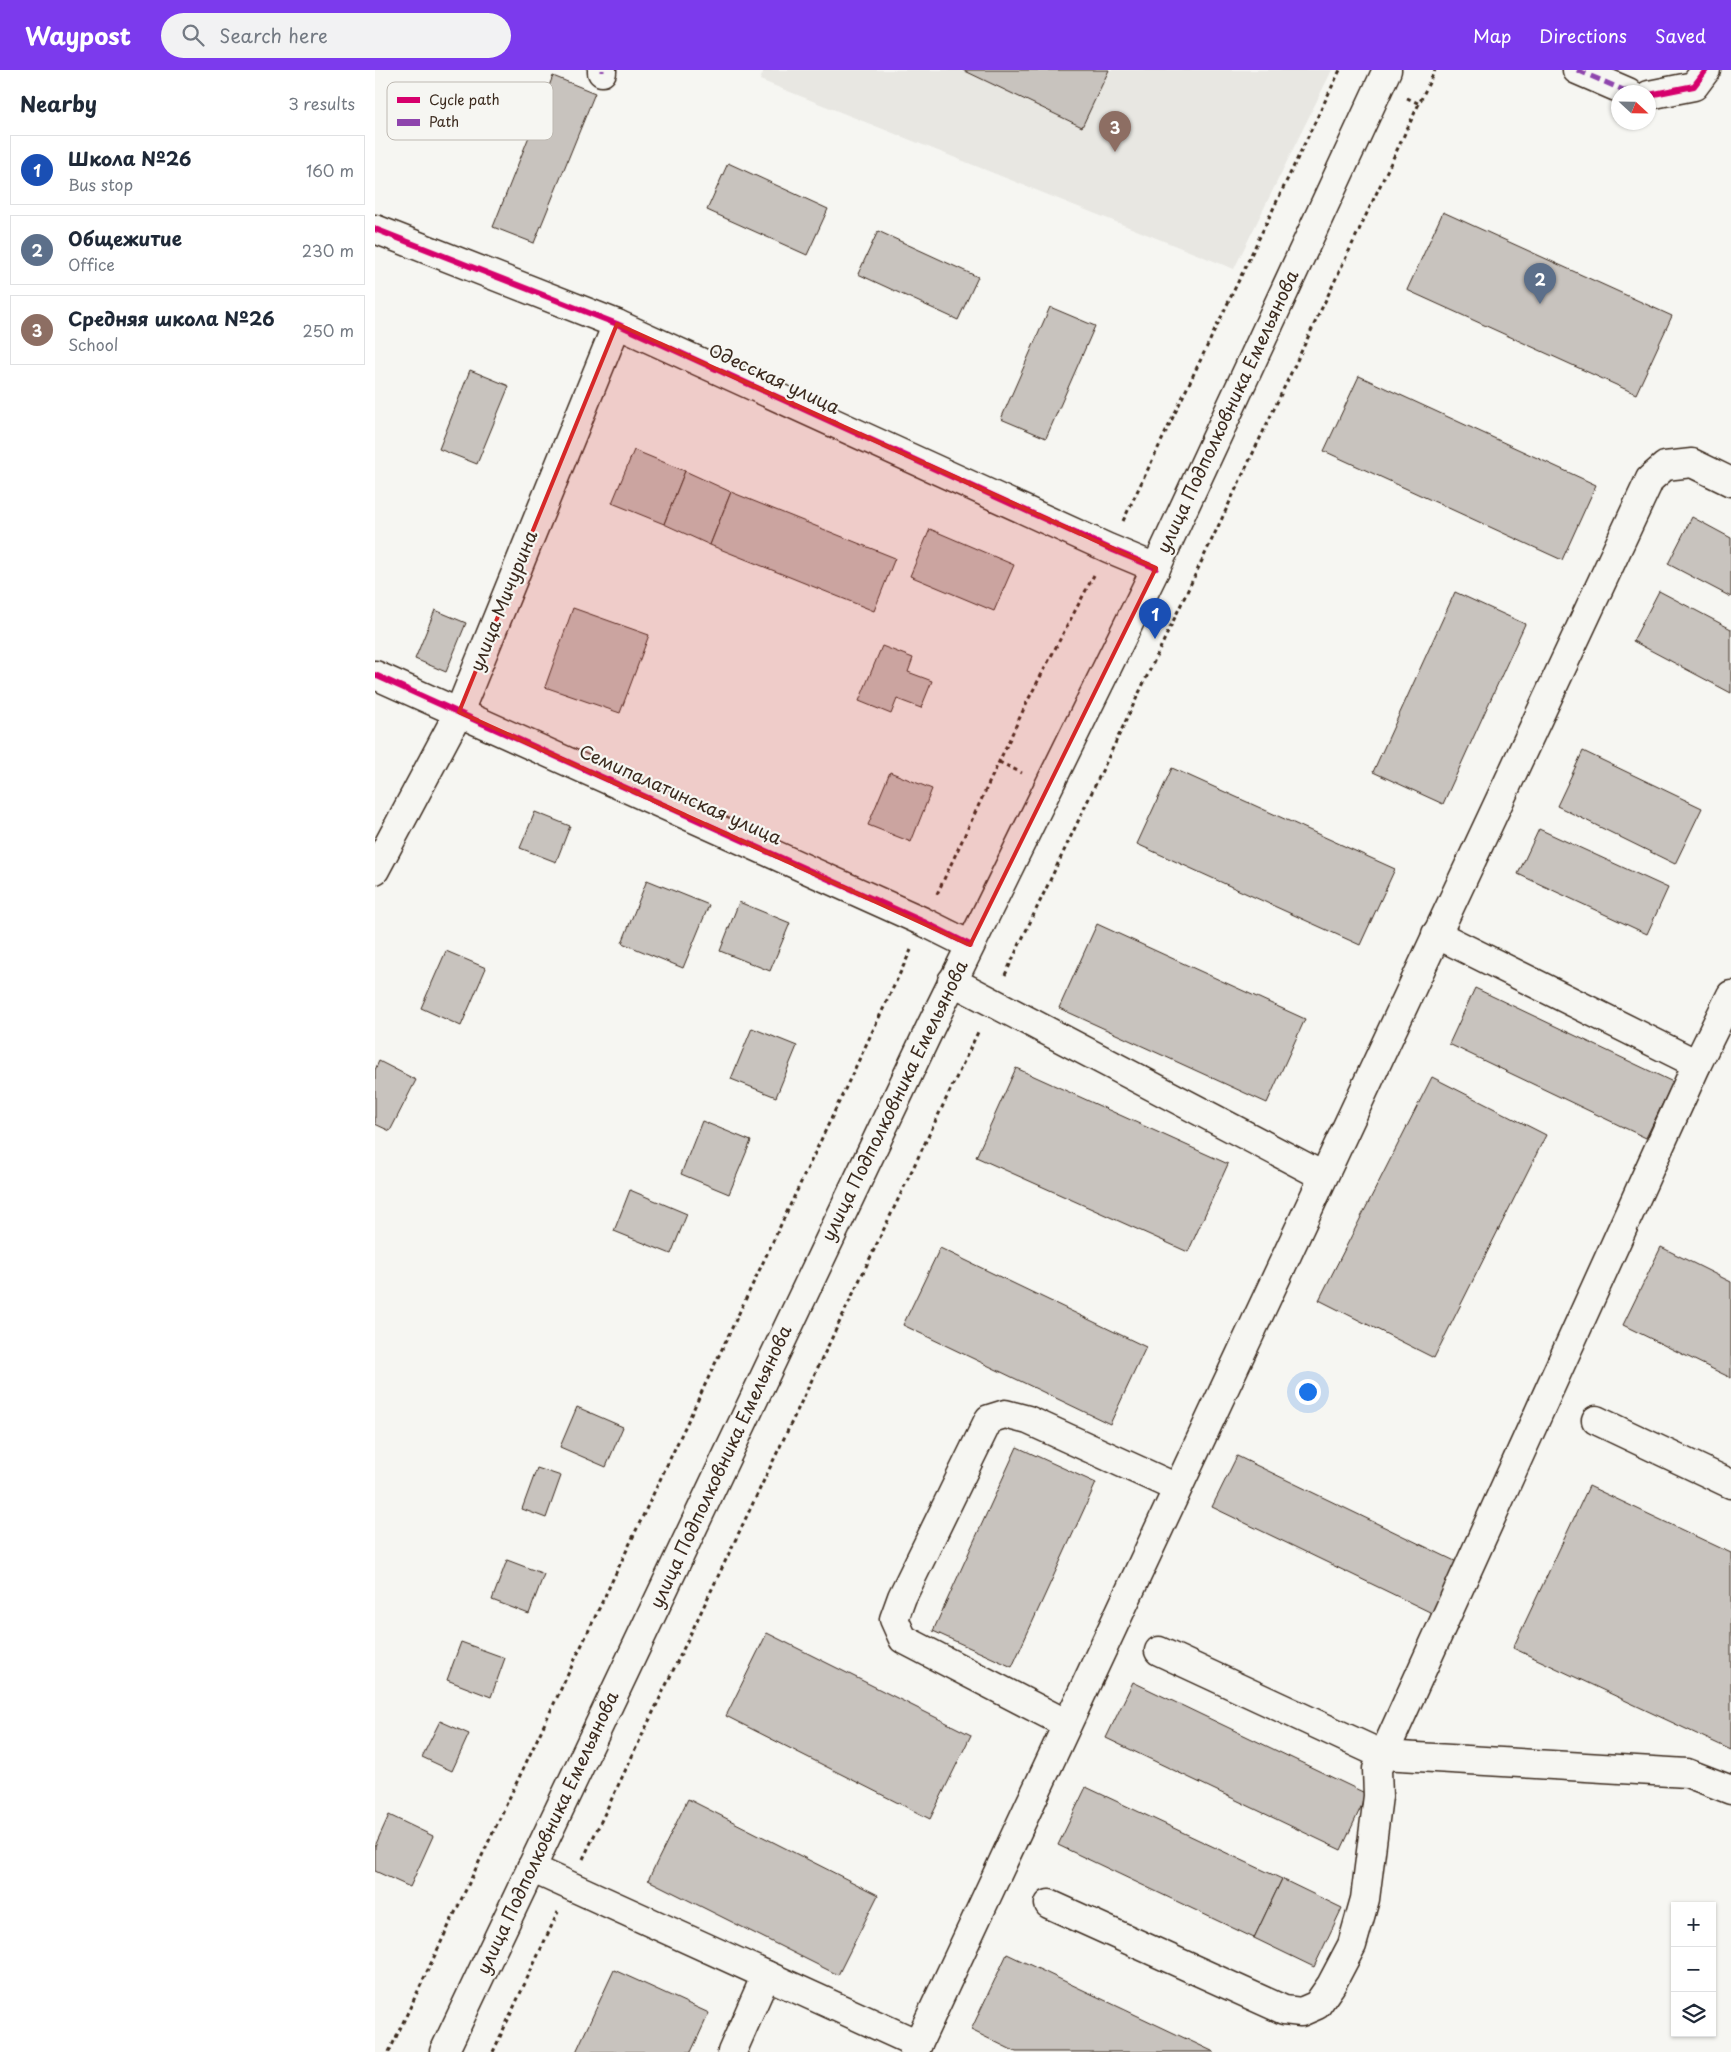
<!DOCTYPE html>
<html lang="en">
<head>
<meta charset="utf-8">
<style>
	body { margin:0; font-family:"Playpen Sans",sans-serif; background:#f2f2f3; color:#1f2937 }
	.controls { position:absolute; right:15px; bottom:15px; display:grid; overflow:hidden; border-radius:0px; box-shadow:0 1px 4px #0004 }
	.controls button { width:45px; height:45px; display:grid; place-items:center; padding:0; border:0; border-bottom:1px solid #e0e1e3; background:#fff; color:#1f2937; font:25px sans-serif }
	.compass { position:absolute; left:1236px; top:15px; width:45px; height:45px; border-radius:50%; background:#fff; box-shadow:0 1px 4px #0004; rotate:112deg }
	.you { position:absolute; left:932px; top:1321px; width:18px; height:18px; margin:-12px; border:4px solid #fff; border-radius:50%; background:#1a73e8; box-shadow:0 0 0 8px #1a73e833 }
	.badge { display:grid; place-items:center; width:32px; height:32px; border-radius:50%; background:#7c3aed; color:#fff; font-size:16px; font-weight:700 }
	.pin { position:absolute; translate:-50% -41px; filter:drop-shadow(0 1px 2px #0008) }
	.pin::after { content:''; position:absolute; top:26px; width:18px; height:15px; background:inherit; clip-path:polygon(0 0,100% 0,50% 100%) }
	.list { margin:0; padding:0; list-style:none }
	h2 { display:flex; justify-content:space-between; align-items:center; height:65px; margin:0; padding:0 20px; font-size:21px }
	h2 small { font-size:16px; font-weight:400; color:#747a83 }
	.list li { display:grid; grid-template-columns:32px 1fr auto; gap:15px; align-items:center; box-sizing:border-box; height:70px; margin:0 10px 10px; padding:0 10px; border:1px solid #e0e1e3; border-radius:0px }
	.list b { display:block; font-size:19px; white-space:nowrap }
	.list p { margin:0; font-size:16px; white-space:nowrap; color:#747a83 }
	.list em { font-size:16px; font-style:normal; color:#747a83 }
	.icon { flex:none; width:28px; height:28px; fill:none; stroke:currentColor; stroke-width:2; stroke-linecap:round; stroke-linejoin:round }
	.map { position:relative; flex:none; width:1356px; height:1982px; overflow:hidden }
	header { display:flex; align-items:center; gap:30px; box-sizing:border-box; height:70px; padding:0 25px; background:#7c3aed; color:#fff }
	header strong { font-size:24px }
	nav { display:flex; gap:28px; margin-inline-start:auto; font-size:18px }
	.search { width:350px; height:45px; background:#f2f2f3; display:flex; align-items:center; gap:12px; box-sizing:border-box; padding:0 18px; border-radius:28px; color:#747a83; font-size:19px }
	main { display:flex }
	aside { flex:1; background:#fff }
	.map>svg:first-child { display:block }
</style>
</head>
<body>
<header>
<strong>Waypost</strong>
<div class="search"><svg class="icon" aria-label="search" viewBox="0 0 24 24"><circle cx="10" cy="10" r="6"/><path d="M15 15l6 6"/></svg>Search here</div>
<nav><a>Map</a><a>Directions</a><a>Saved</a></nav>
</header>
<main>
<aside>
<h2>Nearby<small>3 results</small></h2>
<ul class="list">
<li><span class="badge" style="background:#1a4fb4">1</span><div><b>Школа №26</b><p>Bus stop</p></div><em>160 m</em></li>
<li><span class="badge" style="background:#5c6f8a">2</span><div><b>Общежитие</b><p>Office</p></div><em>230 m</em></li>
<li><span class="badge" style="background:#8d6e63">3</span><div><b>Средняя школа №26</b><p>School</p></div><em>250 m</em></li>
</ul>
</aside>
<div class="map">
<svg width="1356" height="1982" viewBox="0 0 1356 1982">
	<rect width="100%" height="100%" fill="#f6f6f2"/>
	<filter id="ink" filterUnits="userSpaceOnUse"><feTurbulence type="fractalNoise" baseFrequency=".02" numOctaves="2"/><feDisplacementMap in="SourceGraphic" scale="10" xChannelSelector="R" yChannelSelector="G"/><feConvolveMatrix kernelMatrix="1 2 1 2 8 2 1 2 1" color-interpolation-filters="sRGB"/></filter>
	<g filter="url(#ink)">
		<path fill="#e8e7e2" d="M389 0H588L706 57 734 0H957L859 199 385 10Z"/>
		<g fill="#c8c3be" stroke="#3b2a1e">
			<path d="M588 0H734L707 57Z"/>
			<path d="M178 6 220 23 159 173 118 157Z"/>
			<path d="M353 93 453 139 432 185 332 140Z"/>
			<path d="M1068 142 1297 246 1261 324 1032 220Z"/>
			<path d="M503 161 603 207 583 250 483 204Z"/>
			<path d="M675 237 720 256 671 368 626 349Z"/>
			<path d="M95 300 134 316 102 394 64 379Z"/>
			<path d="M984 306 1221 415 1187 490 949 381Z"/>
			<path d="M259 380 310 401 289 454 237 433Z"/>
			<path d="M310 401 356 422 335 475 289 454Z"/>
			<path d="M356 422 520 488 499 541 335 475Z"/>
			<path d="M1317 447 1356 468V527L1293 494Z"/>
			<path d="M555 459 639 495 619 541 535 506Z"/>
			<path d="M1284 521 1356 559V623L1258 571Z"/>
			<path d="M1080 522 1150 554 1068 734 998 702Z"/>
			<path d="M198 538 274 565 245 643 170 617Z"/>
			<path d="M60 540 91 553 71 602 40 589Z"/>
			<path d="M507 576 538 588 533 602 557 611 546 638 522 629 516 644 484 631Z"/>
			<path d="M1208 681 1327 738 1300 794 1182 736Z"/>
			<path d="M797 698 1020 799 985 875 762 774Z"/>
			<path d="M515 702 557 719 536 772 493 755Z"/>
			<path d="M160 742 195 756 181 792 145 778Z"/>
			<path d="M1164 759 1293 818 1272 864 1143 804Z"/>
			<path d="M272 810 334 835 308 898 247 873Z"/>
			<path d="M364 832 415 853 395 901 345 881Z"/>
			<path d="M722 854 930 949 892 1033 684 938Z"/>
			<path d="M71 881 111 898 86 956 46 938Z"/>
			<path d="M1100 918 1298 1012 1271 1068 1074 974Z"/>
			<path d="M377 958 422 976 401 1027 356 1009Z"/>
			<path d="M4 991 41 1010 15 1061 0 1054V1000Z"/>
			<path d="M641 998 853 1094 813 1182 601 1087Z"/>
			<path d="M1057 1007 1171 1065 1059 1288 944 1230Z"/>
			<path d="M327 1051 376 1071 354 1124 306 1104Z"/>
			<path d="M255 1120 312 1144 296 1184 239 1161Z"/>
			<path d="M1286 1177 1356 1212V1308L1248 1255Z"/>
			<path d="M565 1178 771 1277 735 1354 528 1255Z"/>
			<path d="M202 1337 248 1357 231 1397 185 1377Z"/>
			<path d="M642 1377 721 1413 637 1597 558 1561Z"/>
			<path d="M862 1386 1084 1493 1059 1544 837 1437Z"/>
			<path d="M162 1398 186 1406 171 1448 147 1439Z"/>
			<path d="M1214 1416 1356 1483V1680L1138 1578Z"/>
			<path d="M132 1490 169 1504 154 1544 117 1530Z"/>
			<path d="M392 1563 596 1665 555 1749 351 1646Z"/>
			<path d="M86 1572 130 1588 116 1627 72 1610Z"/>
			<path d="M758 1612 992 1724 966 1780 731 1668Z"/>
			<path d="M65 1651 94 1664 77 1701 47 1687Z"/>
			<path d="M711 1717 907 1809 879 1868 683 1775Z"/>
			<path d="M313 1729 503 1825 463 1905 273 1810Z"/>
			<path d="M14 1745 58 1766 35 1817 0 1801V1776Z"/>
			<path d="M907 1809 967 1838 939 1897 879 1868Z"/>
			<path d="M632 1884 839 1982H641L596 1960Z"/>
			<path d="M239 1900 334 1943 316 1982H201Z"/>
		</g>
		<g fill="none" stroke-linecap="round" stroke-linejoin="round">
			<g stroke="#3b2a1e" stroke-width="31">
				<g id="minor">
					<path d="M227 0V2"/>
					<path d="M1202 0 1253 22"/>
					<path d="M1274 25 1319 16 1331 0"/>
					<path d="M0 159 242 254 733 478 781 498"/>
					<path d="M0 605 549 852 595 875"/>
					<path d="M0 800 84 642 242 254"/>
					<path d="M1061 864 1322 994"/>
					<path d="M577 911 948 1106"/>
					<path d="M1221 1350 1356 1414"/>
					<path d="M784 1581 1008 1685 1312 1703 1356 1720"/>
					<path d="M692 1654 528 1569 519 1549 527 1527 614 1349 630 1344 653 1350 802 1418"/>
					<path d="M156 1798 543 1974"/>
					<path d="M674 1834 909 1940 926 1942 942 1935 956 1915 977 1875 990 1829 1003 1726 1002 1699 1322 994 1356 925"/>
					<path d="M357 1982 391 1905"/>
					<path d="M539 1982 1275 409 1290 396 1317 393 1356 412"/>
				</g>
			</g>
			<g stroke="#3b2a1e" stroke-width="31">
				<path id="major" d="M69 1982 556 956 781 498 1012 0"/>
			</g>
			<g stroke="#3b2a1e" stroke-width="3" stroke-dasharray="4 4" stroke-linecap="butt">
				<path d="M1032 28 1045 34"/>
				<path d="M748 451 965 0"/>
				<path d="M624 692 647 703"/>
				<path d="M562 824 653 630 719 505"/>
				<path d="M630 905 1060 0"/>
				<path d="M208 1789 604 960"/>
				<path d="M14 1982 536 880"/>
				<path d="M118 1982 183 1842"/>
			</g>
			<use href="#minor" stroke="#f6f6f2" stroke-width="28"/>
			<use href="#major" stroke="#f6f6f2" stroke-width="28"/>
			<g stroke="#8e44ad" stroke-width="5" stroke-dasharray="10 5" stroke-linecap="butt">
				<path d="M227 0V2"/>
				<path d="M1202 0 1253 22"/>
			</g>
			<g stroke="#f6f6f2" stroke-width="9">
				<g id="cycleway">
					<path d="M1274 25 1319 16 1331 0"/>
					<path d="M0 159 242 254 733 478 781 498"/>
					<path d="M0 605 549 852 595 875"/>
				</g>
			</g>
			<use href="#cycleway" stroke="#d6006c" stroke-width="6"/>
		</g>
	</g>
	<path fill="#d62828" fill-opacity="0.2" stroke="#d62828" stroke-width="4" stroke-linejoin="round" d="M242 254 781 498 595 875 84 642Z"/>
	<g text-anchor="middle" stroke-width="4.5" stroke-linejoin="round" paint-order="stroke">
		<g font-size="18" fill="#3b2a1e" stroke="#f6f6f2">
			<text transform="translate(399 309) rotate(25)" y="6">Одесская улица</text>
			<text transform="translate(853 342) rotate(-65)" y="6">улица Подполковника Емельянова</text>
			<text transform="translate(129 531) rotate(-68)" y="6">улица Мичурина</text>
			<text transform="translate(305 725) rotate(24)" y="6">Семипалатинская улица</text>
			<text transform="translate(520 1031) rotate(-64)" y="6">улица Подполковника Емельянова</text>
			<text transform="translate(346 1397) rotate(-65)" y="6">улица Подполковника Емельянова</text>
			<text transform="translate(173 1763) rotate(-65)" y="6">улица Подполковника Емельянова</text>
		</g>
	</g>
	<rect x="12" y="12" width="166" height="58" rx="8" fill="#f6f6f2" stroke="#beb9b2" stroke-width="1"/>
	<rect x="22" y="27" width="23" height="6" fill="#d6006c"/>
	<rect x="22" y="49" width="23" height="7" fill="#8e44ad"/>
	<g font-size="14" fill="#3b2a1e">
		<text x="54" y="35">Cycle path</text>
		<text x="54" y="57">Path</text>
	</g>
</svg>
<div class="controls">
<button>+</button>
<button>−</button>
<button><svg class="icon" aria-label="layers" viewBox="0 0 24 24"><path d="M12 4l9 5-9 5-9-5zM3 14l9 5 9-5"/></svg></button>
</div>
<svg class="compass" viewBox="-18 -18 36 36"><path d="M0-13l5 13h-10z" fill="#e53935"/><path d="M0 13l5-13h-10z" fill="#747a83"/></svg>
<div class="you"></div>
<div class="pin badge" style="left:780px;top:569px;background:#1a4fb4">1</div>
<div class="pin badge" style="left:1165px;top:234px;background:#5c6f8a">2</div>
<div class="pin badge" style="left:740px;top:82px;background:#8d6e63">3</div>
</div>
</main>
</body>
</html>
